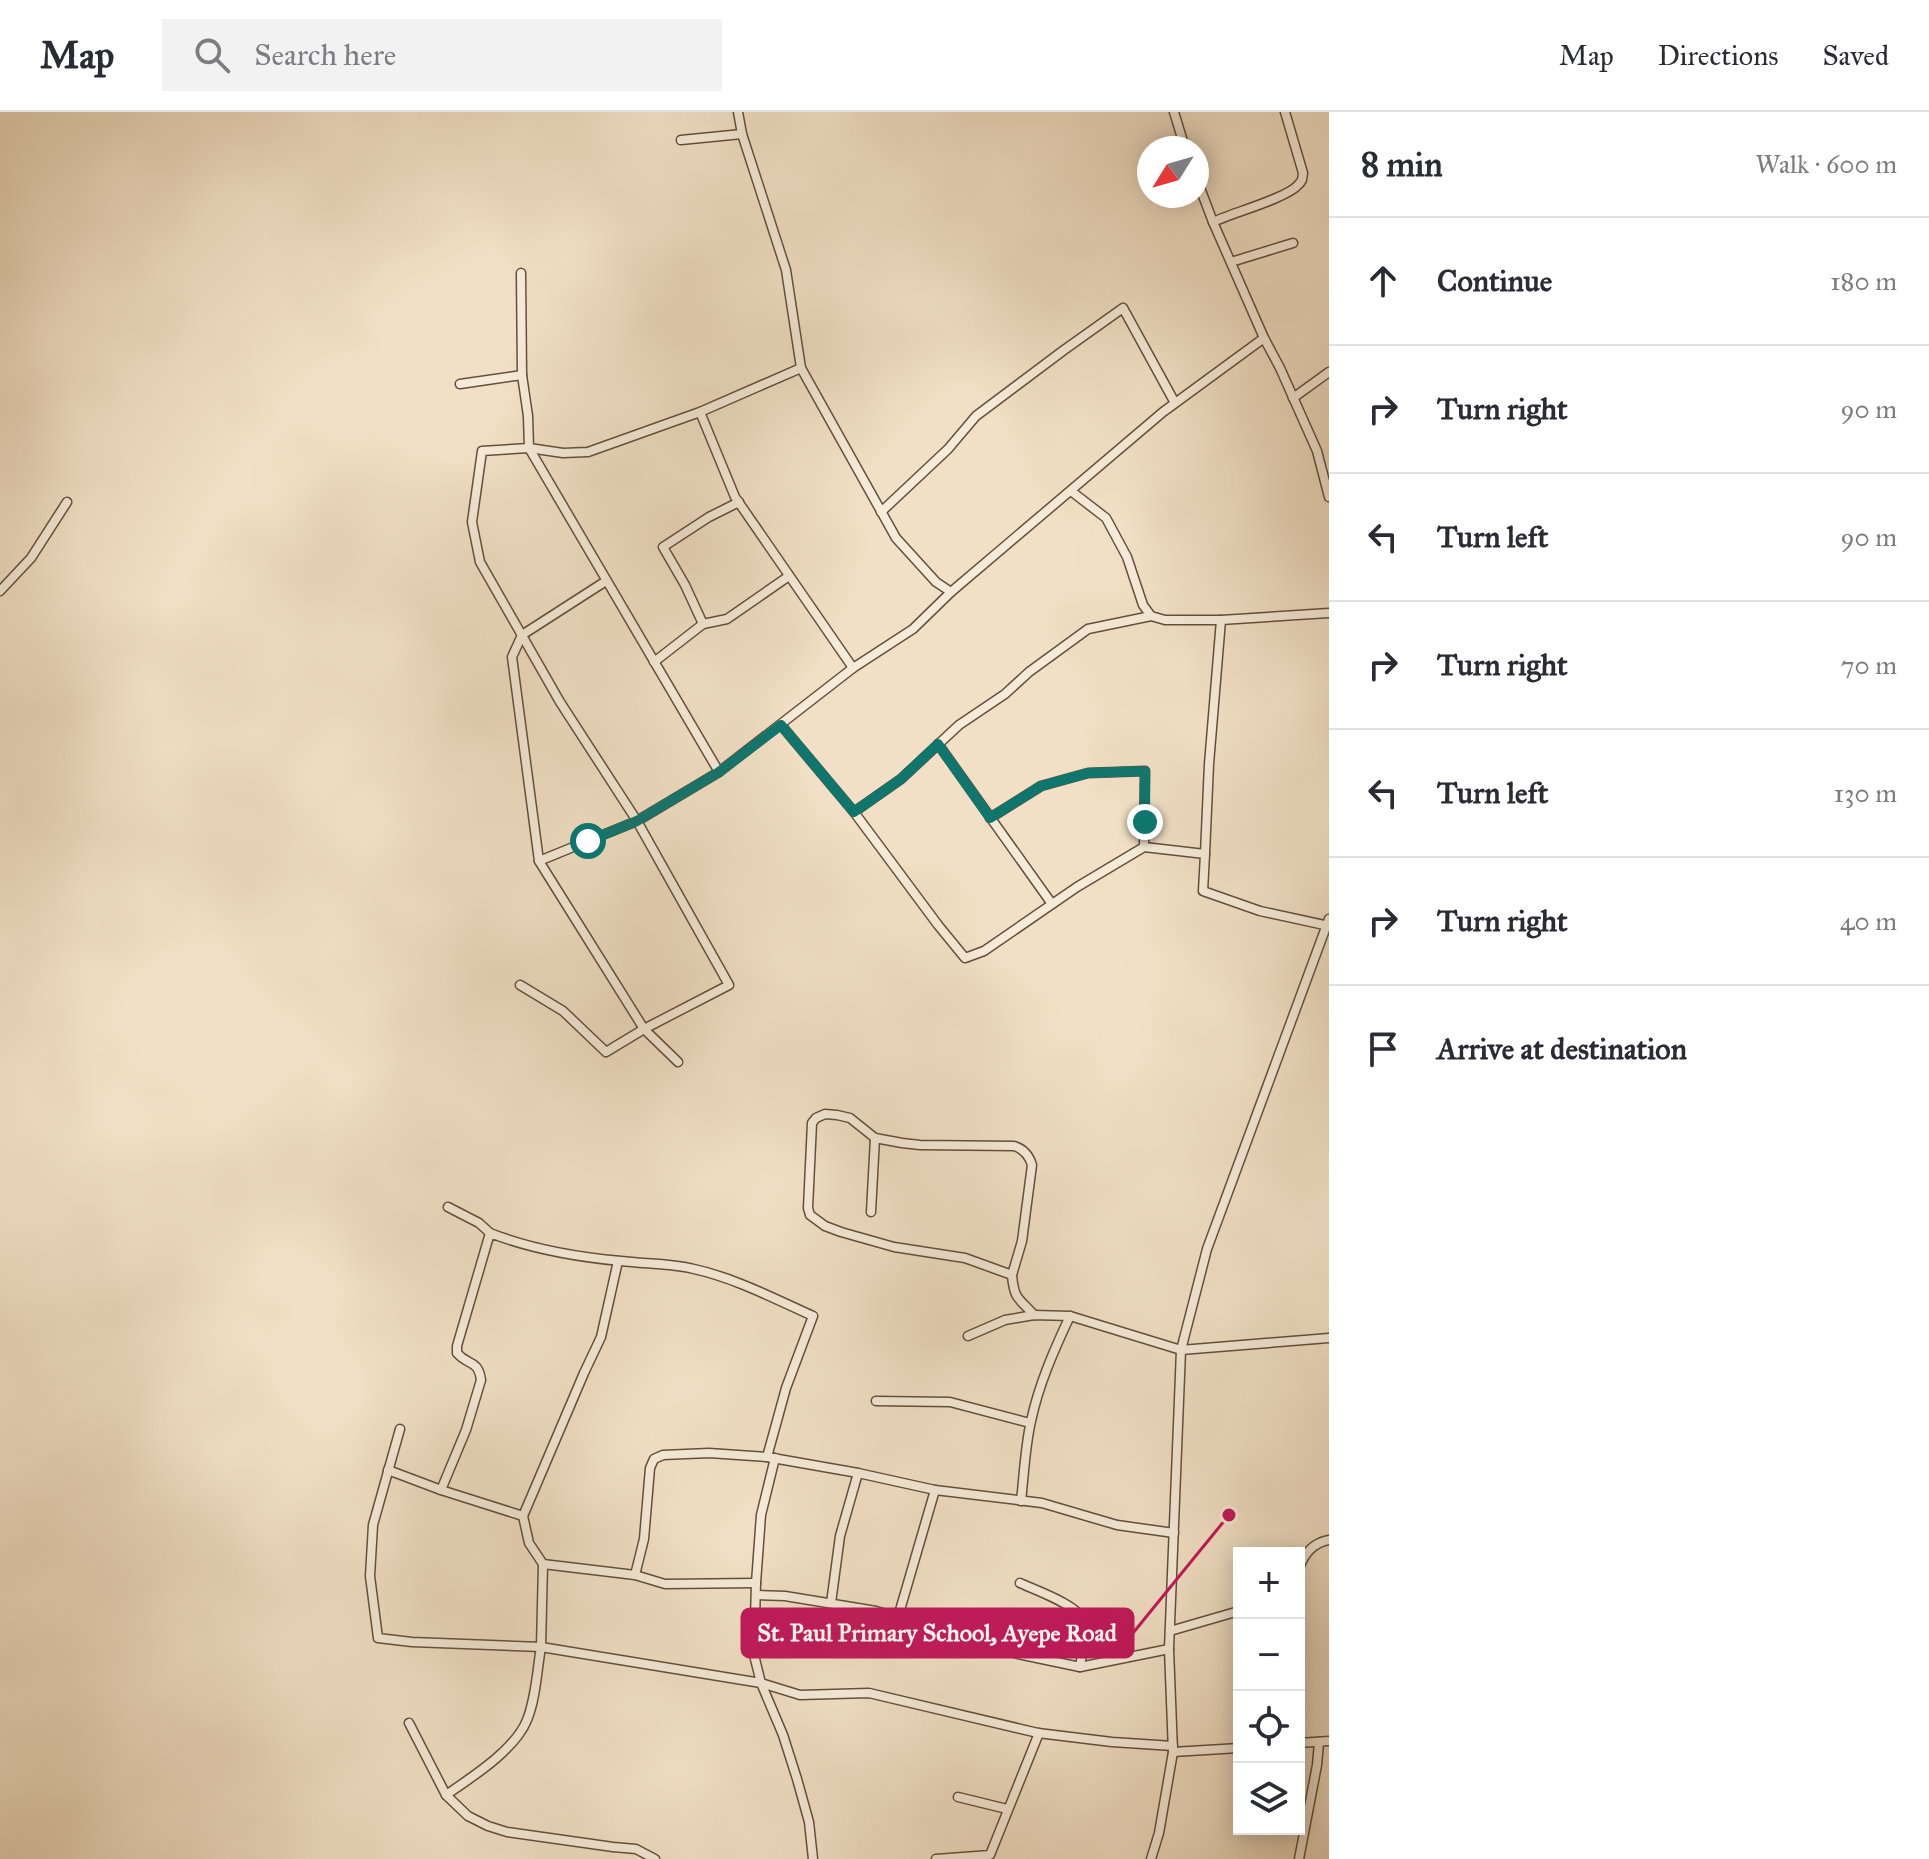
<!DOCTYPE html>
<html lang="en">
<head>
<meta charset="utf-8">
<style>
	body { margin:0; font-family:"IM FELL Great Primer",serif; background:#f2f2f3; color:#2b2b33 }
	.controls { position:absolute; right:24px; bottom:24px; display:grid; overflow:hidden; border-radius:0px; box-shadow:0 4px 20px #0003 }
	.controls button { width:72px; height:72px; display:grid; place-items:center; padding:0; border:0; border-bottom:2px solid #e1e1e2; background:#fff; color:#2b2b33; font:40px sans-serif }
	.compass { position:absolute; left:1137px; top:24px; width:72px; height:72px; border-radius:50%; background:#fff; box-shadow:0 4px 20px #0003; rotate:233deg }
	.stop { position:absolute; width:24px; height:24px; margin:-18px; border:6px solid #0f766e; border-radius:50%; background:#fff }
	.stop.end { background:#0f766e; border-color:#fff; box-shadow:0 2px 8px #0008 }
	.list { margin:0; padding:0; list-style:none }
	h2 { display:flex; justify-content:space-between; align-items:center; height:104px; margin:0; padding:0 32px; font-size:34px }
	h2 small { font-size:26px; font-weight:400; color:#7c7c81 }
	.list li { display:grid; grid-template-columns:52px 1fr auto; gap:24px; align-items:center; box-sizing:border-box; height:128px; padding:0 32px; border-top:2px solid #e1e1e2 }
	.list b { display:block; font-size:30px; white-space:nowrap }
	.list em { font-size:26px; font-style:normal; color:#7c7c81 }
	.icon { flex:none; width:44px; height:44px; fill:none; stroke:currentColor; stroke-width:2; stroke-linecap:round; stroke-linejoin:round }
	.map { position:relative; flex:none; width:1329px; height:1747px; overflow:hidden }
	header { display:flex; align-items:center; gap:48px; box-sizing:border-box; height:112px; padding:0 40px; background:#fff; border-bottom:2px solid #e1e1e2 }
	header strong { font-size:38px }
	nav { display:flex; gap:44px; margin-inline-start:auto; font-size:28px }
	.search { width:560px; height:72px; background:#f2f2f3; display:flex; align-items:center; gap:20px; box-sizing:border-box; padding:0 28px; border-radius:0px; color:#7c7c81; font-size:30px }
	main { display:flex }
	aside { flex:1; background:#fff }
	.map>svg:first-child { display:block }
</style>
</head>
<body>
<header>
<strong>Map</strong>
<div class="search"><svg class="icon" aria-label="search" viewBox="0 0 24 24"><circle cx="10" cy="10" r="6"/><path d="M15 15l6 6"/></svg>Search here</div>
<nav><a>Map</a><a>Directions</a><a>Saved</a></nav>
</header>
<main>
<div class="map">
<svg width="1329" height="1747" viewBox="0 0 1329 1747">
	<rect width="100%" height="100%" fill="#f1e0c5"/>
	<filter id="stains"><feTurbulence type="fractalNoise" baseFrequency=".0025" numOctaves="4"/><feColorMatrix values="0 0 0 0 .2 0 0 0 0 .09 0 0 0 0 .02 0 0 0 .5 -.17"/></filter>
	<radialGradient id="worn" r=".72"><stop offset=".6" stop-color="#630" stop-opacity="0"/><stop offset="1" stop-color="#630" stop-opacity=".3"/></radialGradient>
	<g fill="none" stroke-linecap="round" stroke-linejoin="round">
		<g stroke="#644f3c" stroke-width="11">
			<g id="minor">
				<path d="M738 0 742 22 786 158 801 256 896 426 936 470 951 480 1163 300 1264 226"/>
				<path d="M1174 0 1185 36"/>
				<path d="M681 28 742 22"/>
				<path d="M1197 68 1213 110 1264 226 1280 256 1317 339 1329 385"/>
				<path d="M1213 110C1232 101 1287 86 1298 73 1303 68 1302 68 1303 61L1285 0"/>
				<path d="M1231 150 1293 131"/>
				<path d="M521 161 522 263 528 304 529 336 719 660 853 556 913 517 951 480"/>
				<path d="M460 272 522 263"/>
				<path d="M1293 286 1329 260"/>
				<path d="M700 300 735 385 853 556"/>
				<path d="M1071 379 1106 406 1127 445 1143 493 1151 504 1165 508H1221L1329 501"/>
				<path d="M739 390 709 405 663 435 685 473 703 512 727 507 789 464"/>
				<path d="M881 400 948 337 976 304 1064 238 1123 196 1175 291"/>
				<path d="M606 469 522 523 512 545 539 749 644 917 678 950"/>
				<path d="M0 479 31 446 67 390"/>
				<path d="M654 550 703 512"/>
				<path d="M781 613 854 700 901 667 959 613 1005 582 1029 560 1088 517 1151 504"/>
				<path d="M938 632 1052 792"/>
				<path d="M854 700 938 813 965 846 984 839 1077 775 1144 735 1205 742 1203 779 1260 799 1329 814"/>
				<path d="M990 706 1041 674 1088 661 1145 659 1144 735"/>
				<path d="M1205 742 1209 652 1221 508"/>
				<path d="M539 749 637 709 719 660"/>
				<path d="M520 873 563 899 606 940 644 917 729 873 637 709 560 590 480 450 472 410 482 339 529 336 563 341 588 340 700 300 801 256"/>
				<path d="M825 1002 837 1003 850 1006 875 1026 902 1031 920 1033 1014 1034C1024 1037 1029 1043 1032 1053L1022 1129 1012 1163 965 1146 894 1135 841 1120 825 1114 810 1103 808 1096 812 1011 816 1006Z"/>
				<path d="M448 1095 479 1111 490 1121"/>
				<path d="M871 1100 875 1026"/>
				<path d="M1012 1163C1014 1188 1019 1186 1034 1203"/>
				<path d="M968 1224 1005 1208 1034 1203 1070 1204 1181 1238 1329 1226"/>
				<path d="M876 1289 950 1290 1030 1311"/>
				<path d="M400 1317 373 1413 370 1464 378 1526 412 1530 541 1535 543 1452 529 1431 523 1404 584 1261 601 1225 618 1149"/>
				<path d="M775 1346 761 1403 756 1471 754 1543 761 1571 783 1623 797 1667 809 1710 813 1747"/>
				<path d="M388 1358 441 1378 523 1404"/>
				<path d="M441 1378 466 1318 481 1268C478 1247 468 1254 457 1241V1234L490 1121C531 1137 577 1145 621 1149 645 1152 670 1151 694 1157 735 1166 775 1187 813 1204L786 1276 767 1345"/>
				<path d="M1021 1389C1024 1363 1025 1335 1031 1309 1039 1272 1054 1238 1070 1204"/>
				<path d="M543 1452 635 1463 665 1472 756 1471"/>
				<path d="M1299 1457C1304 1441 1313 1431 1329 1428"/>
				<path d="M635 1463 644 1427 650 1356 654 1347 663 1343 709 1341 767 1345 858 1361 935 1378 1042 1391 1117 1413 1174 1421"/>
				<path d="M1020 1471C1035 1478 1081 1494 1084 1510 1086 1524 1082 1541 1080 1555"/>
				<path d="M757 1483 785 1484 876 1499 1018 1542 1080 1555 1169 1537"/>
				<path d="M831 1491 840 1424 858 1361"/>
				<path d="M898 1505 935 1378"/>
				<path d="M1170 1519 1239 1499"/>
				<path d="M409 1611 446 1683 468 1704 488 1714 507 1720 613 1735 636 1737 655 1747"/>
				<path d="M1299 1631 1329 1629"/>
				<path d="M1173 1640 1239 1636"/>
				<path d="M446 1683C472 1665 515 1638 527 1608 536 1586 537 1558 541 1535L761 1571 800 1583 869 1581 1038 1621 1112 1630 1173 1634"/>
				<path d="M958 1685 1007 1697"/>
				<path d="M936 1747 990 1743 1039 1621"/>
				<path d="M1151 1747 1159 1721 1173 1640 1169 1537 1181 1238 1207 1137 1329 807"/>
				<path d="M1299 1747 1317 1653 1319 1630"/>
			</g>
		</g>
		<use href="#minor" stroke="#f6ebd9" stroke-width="8"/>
	</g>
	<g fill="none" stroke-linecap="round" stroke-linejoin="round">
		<path stroke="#0f766e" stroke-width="10" d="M588 729 637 709 719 660 781 613 854 700 901 667 938 632 990 706 1041 674 1088 661 1145 659V710"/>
	</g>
	<path fill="none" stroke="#c2185b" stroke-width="3" d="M1229 1403L1133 1521"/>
	<circle fill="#c2185b" stroke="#f6ebd9" stroke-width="3" cx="1229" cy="1403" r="8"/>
	<rect fill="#c2185b" stroke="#c2185b" stroke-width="3" x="742" y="1497" width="391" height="48" rx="8"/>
	<g font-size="24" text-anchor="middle" font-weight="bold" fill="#fff">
		<text x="937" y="1529">St. Paul Primary School, Ayepe Road</text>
	</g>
	<rect width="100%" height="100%" filter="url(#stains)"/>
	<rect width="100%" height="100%" fill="url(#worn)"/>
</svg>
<div class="controls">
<button>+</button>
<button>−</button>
<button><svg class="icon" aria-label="locate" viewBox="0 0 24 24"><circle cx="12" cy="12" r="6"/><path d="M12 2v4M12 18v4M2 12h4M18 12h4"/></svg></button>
<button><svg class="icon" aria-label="layers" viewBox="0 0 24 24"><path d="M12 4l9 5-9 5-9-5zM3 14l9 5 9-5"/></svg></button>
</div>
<svg class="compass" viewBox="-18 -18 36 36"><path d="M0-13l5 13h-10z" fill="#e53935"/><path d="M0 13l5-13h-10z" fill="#7c7c81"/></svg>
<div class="stop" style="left:588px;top:729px"></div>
<div class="stop end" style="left:1145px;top:710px"></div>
</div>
<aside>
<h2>8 min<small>Walk · 600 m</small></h2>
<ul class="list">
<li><svg class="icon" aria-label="ahead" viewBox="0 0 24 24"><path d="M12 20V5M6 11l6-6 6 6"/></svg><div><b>Continue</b></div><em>180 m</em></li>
<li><svg class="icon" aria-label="right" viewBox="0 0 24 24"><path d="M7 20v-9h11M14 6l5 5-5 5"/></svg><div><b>Turn right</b></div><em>90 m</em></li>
<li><svg class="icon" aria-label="left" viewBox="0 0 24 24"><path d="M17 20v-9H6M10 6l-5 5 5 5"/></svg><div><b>Turn left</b></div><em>90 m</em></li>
<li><svg class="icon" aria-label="right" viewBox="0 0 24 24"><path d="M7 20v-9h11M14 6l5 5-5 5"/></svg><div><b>Turn right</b></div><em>70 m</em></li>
<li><svg class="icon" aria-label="left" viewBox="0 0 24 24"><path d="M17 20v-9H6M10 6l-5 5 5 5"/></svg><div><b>Turn left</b></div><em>130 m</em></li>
<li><svg class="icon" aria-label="right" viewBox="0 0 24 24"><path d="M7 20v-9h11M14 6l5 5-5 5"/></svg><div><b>Turn right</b></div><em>40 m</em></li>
<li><svg class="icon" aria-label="arrive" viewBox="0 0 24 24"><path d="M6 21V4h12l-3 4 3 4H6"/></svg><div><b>Arrive at destination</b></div></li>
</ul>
</aside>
</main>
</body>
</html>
